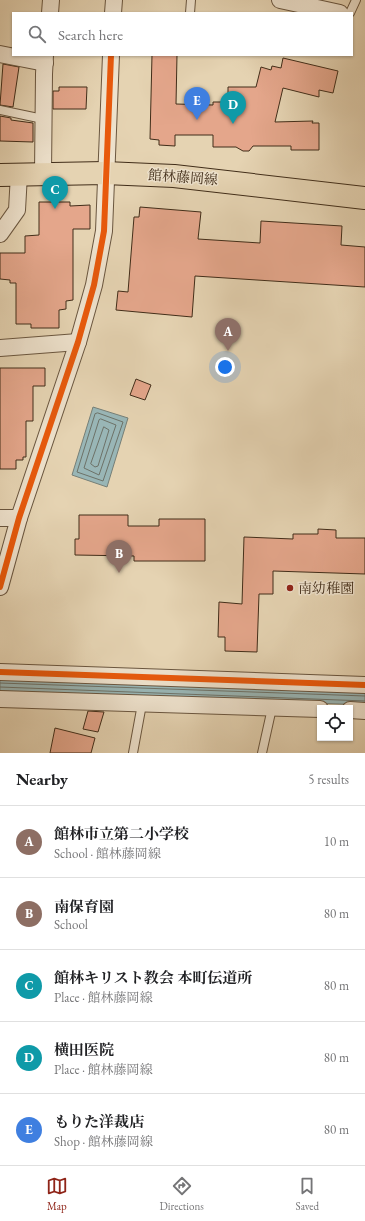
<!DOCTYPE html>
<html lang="en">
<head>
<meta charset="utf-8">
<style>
	body { margin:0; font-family:"EB Garamond","Noto Serif JP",serif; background:#f2f2f2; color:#202124 }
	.controls { position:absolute; right:12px; bottom:12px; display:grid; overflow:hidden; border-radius:0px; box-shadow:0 1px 3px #0004 }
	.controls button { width:36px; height:36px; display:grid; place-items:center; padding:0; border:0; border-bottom:1px solid #e0e0e0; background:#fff; color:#202124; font:20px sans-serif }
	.you { position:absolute; left:225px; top:367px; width:14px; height:14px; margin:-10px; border:3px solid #fff; border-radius:50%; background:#1a73e8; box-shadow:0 0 0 6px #1a73e833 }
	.badge { display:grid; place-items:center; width:26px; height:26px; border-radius:50%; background:#8f2418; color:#fff; font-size:13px; font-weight:700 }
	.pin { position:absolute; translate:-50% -33px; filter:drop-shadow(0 1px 2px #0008) }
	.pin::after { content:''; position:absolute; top:21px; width:14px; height:12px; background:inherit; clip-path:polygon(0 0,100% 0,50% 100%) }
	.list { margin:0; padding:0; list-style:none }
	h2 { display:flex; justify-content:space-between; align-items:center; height:52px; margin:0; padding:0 16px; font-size:17px }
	h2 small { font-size:13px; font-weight:400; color:#757577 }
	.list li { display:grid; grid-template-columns:26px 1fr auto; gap:12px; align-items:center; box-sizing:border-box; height:72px; padding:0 16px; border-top:1px solid #e0e0e0 }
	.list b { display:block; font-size:15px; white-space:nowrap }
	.list p { margin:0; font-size:13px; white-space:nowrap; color:#757577 }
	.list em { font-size:13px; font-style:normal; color:#757577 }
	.icon { flex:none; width:22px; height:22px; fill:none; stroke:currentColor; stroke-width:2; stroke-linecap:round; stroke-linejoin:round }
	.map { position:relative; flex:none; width:365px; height:753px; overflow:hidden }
	.search { position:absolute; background:#fff; box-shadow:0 1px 3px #0004; left:12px; right:12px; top:12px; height:44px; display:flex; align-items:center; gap:10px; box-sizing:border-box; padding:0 14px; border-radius:0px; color:#757577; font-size:15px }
	.sheet { height:412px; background:#fff }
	nav { display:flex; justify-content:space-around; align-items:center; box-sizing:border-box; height:56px; border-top:1px solid #e0e0e0; background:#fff; font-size:11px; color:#757577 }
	nav a { display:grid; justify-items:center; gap:2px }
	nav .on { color:#8f2418 }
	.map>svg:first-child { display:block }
</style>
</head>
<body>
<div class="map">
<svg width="365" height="753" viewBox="0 0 365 753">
	<rect width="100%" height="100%" fill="#e5d3b2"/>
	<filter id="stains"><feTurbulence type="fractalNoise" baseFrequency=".005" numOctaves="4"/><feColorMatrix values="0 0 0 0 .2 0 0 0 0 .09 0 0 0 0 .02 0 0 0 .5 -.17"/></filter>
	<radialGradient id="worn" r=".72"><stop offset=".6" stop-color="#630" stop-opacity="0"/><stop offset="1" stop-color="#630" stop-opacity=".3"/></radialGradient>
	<g fill="#99b6b6" stroke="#767f77">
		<path d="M93 407 128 418 107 487 72 475Z"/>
		<path d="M0 679 365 692V705L0 691Z"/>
	</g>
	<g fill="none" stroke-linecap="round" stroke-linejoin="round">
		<g stroke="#6d7268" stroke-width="1">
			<path d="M98 413 123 422 103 481 77 472 95 414Z"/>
			<path d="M101 419 116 425 99 475 84 468 99 420Z"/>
			<path d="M104 427 109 430 98 466 95 467 91 464Z"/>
			<path d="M0 683 365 696"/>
			<path d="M0 687 365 701"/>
		</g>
	</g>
	<g fill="#e4a68b" stroke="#412d19">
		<path d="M152 55H177L176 104 213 105V102H228V87H256L261 67 271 70 272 66 281 68 283 58 338 71 333 93 319 90V97L283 88 275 122 313 121 312 123H319V150H291V146H253L249 151H243L236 147H213V135H175V146L159 145V140L150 139Z"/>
		<path d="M3 64 19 67 13 107 0 105Z"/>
		<path d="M59 87H87L86 109H53V91H59Z"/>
		<path d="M0 116 11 118V120L33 123V142L0 141Z"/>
		<path d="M39 202H70V206L90 205V229H73V300L66 301V309L59 310V328H31V324H16V283H10V280L0 279V253H25V236L39 235Z"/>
		<path d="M140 207 201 212 198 239 260 243 261 221 342 226 341 245 365 247V287L195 276 192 317 116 310 118 291 128 292 134 217H139Z"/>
		<path d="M0 368H45V386H33V421H26V457H23V460H16V469H0Z"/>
		<path d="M136 379 151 385 145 400 130 395Z"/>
		<path d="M79 515H128V526H159V519H205V561H134V556L75 555V539H79Z"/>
		<path d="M318 529 336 530V538H365V574L273 571V594H259L257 652 225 651V637H218L219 602 242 604 244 537 293 539V534H318Z"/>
		<path d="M88 711 104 712 98 732 83 729Z"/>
		<path d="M55 728 95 738 91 753H50Z"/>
	</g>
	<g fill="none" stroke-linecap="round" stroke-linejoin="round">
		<g stroke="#6a563f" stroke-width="10">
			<g id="service">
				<path d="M190 13 191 0"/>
				<path d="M350 13 356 0"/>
				<path d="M0 110 43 119"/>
				<path d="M133 753 142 704"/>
				<path d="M262 753 272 708"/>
			</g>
		</g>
		<g stroke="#6a563f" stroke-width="18">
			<g id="minor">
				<path d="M280 0 340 13"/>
				<path d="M50 13 51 0"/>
				<path d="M113 13 114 0"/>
				<path d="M0 54 45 63"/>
				<path d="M43 173 44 74 45 55"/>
				<path d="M0 234 17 210 19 174"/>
				<path d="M0 348 78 342"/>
				<path d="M0 518H19"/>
				<path d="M0 587 19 518 78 342 94 285 104 231 111 55"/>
				<path d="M0 672 365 685"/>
				<path d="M0 699 320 709"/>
				<path d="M350 710 365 711"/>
			</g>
		</g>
		<g stroke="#412d19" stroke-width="24">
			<path id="primary" d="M0 175 105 173 174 176 365 198"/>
		</g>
		<use href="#service" stroke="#eee2cd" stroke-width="8"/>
		<use href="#minor" stroke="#eee2cd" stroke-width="16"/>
		<use href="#primary" stroke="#e5d3b2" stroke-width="22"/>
		<g stroke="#eee2cd" stroke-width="8">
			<g id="cycleway">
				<path d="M0 587 19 518 78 342 94 285 104 231 111 55"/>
				<path d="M0 672 365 685"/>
			</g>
		</g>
		<use href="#cycleway" stroke="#e8590c" stroke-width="6"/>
	</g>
	<circle fill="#8f2418" stroke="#eee2cd" stroke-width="1.5" cx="290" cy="588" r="4"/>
	<g text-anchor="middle" stroke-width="3" stroke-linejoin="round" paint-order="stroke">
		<g font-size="14" fill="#412d19" stroke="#eee2cd">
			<text transform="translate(183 177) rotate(4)" y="5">館林藤岡線</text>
		</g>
		<g font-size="14" fill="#412d19" stroke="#eee2cd" text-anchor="start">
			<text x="298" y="593">南幼稚園</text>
		</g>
	</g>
	<rect width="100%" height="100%" filter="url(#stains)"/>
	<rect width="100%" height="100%" fill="url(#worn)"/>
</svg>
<div class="controls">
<button><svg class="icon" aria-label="locate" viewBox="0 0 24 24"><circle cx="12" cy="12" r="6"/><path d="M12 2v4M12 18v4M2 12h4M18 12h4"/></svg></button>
</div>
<div class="you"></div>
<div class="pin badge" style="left:228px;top:351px;background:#8d6e63">A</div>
<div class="pin badge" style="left:119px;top:573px;background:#8d6e63">B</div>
<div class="pin badge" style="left:55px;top:209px;background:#0f9aa8">C</div>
<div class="pin badge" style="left:233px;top:124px;background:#0f9aa8">D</div>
<div class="pin badge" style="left:197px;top:120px;background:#3f7fe0">E</div>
<div class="search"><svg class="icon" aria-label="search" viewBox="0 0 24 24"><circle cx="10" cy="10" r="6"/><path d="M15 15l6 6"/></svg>Search here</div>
</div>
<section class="sheet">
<h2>Nearby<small>5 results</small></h2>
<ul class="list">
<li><span class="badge" style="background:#8d6e63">A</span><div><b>館林市立第二小学校</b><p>School · 館林藤岡線</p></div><em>10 m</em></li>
<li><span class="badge" style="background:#8d6e63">B</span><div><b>南保育園</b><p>School</p></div><em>80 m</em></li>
<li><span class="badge" style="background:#0f9aa8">C</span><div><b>館林キリスト教会 本町伝道所</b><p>Place · 館林藤岡線</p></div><em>80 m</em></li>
<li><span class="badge" style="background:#0f9aa8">D</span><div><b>横田医院</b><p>Place · 館林藤岡線</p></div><em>80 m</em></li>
<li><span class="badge" style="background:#3f7fe0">E</span><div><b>もりた洋裁店</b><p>Shop · 館林藤岡線</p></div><em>80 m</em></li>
</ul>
</section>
<nav>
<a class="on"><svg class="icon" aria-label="map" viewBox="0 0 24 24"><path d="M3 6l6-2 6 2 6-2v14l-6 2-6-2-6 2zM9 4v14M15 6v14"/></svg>Map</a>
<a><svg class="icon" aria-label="directions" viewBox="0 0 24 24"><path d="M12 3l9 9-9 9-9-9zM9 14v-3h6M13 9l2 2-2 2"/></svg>Directions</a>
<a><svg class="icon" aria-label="saved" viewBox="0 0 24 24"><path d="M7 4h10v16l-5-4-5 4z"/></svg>Saved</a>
</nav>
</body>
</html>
